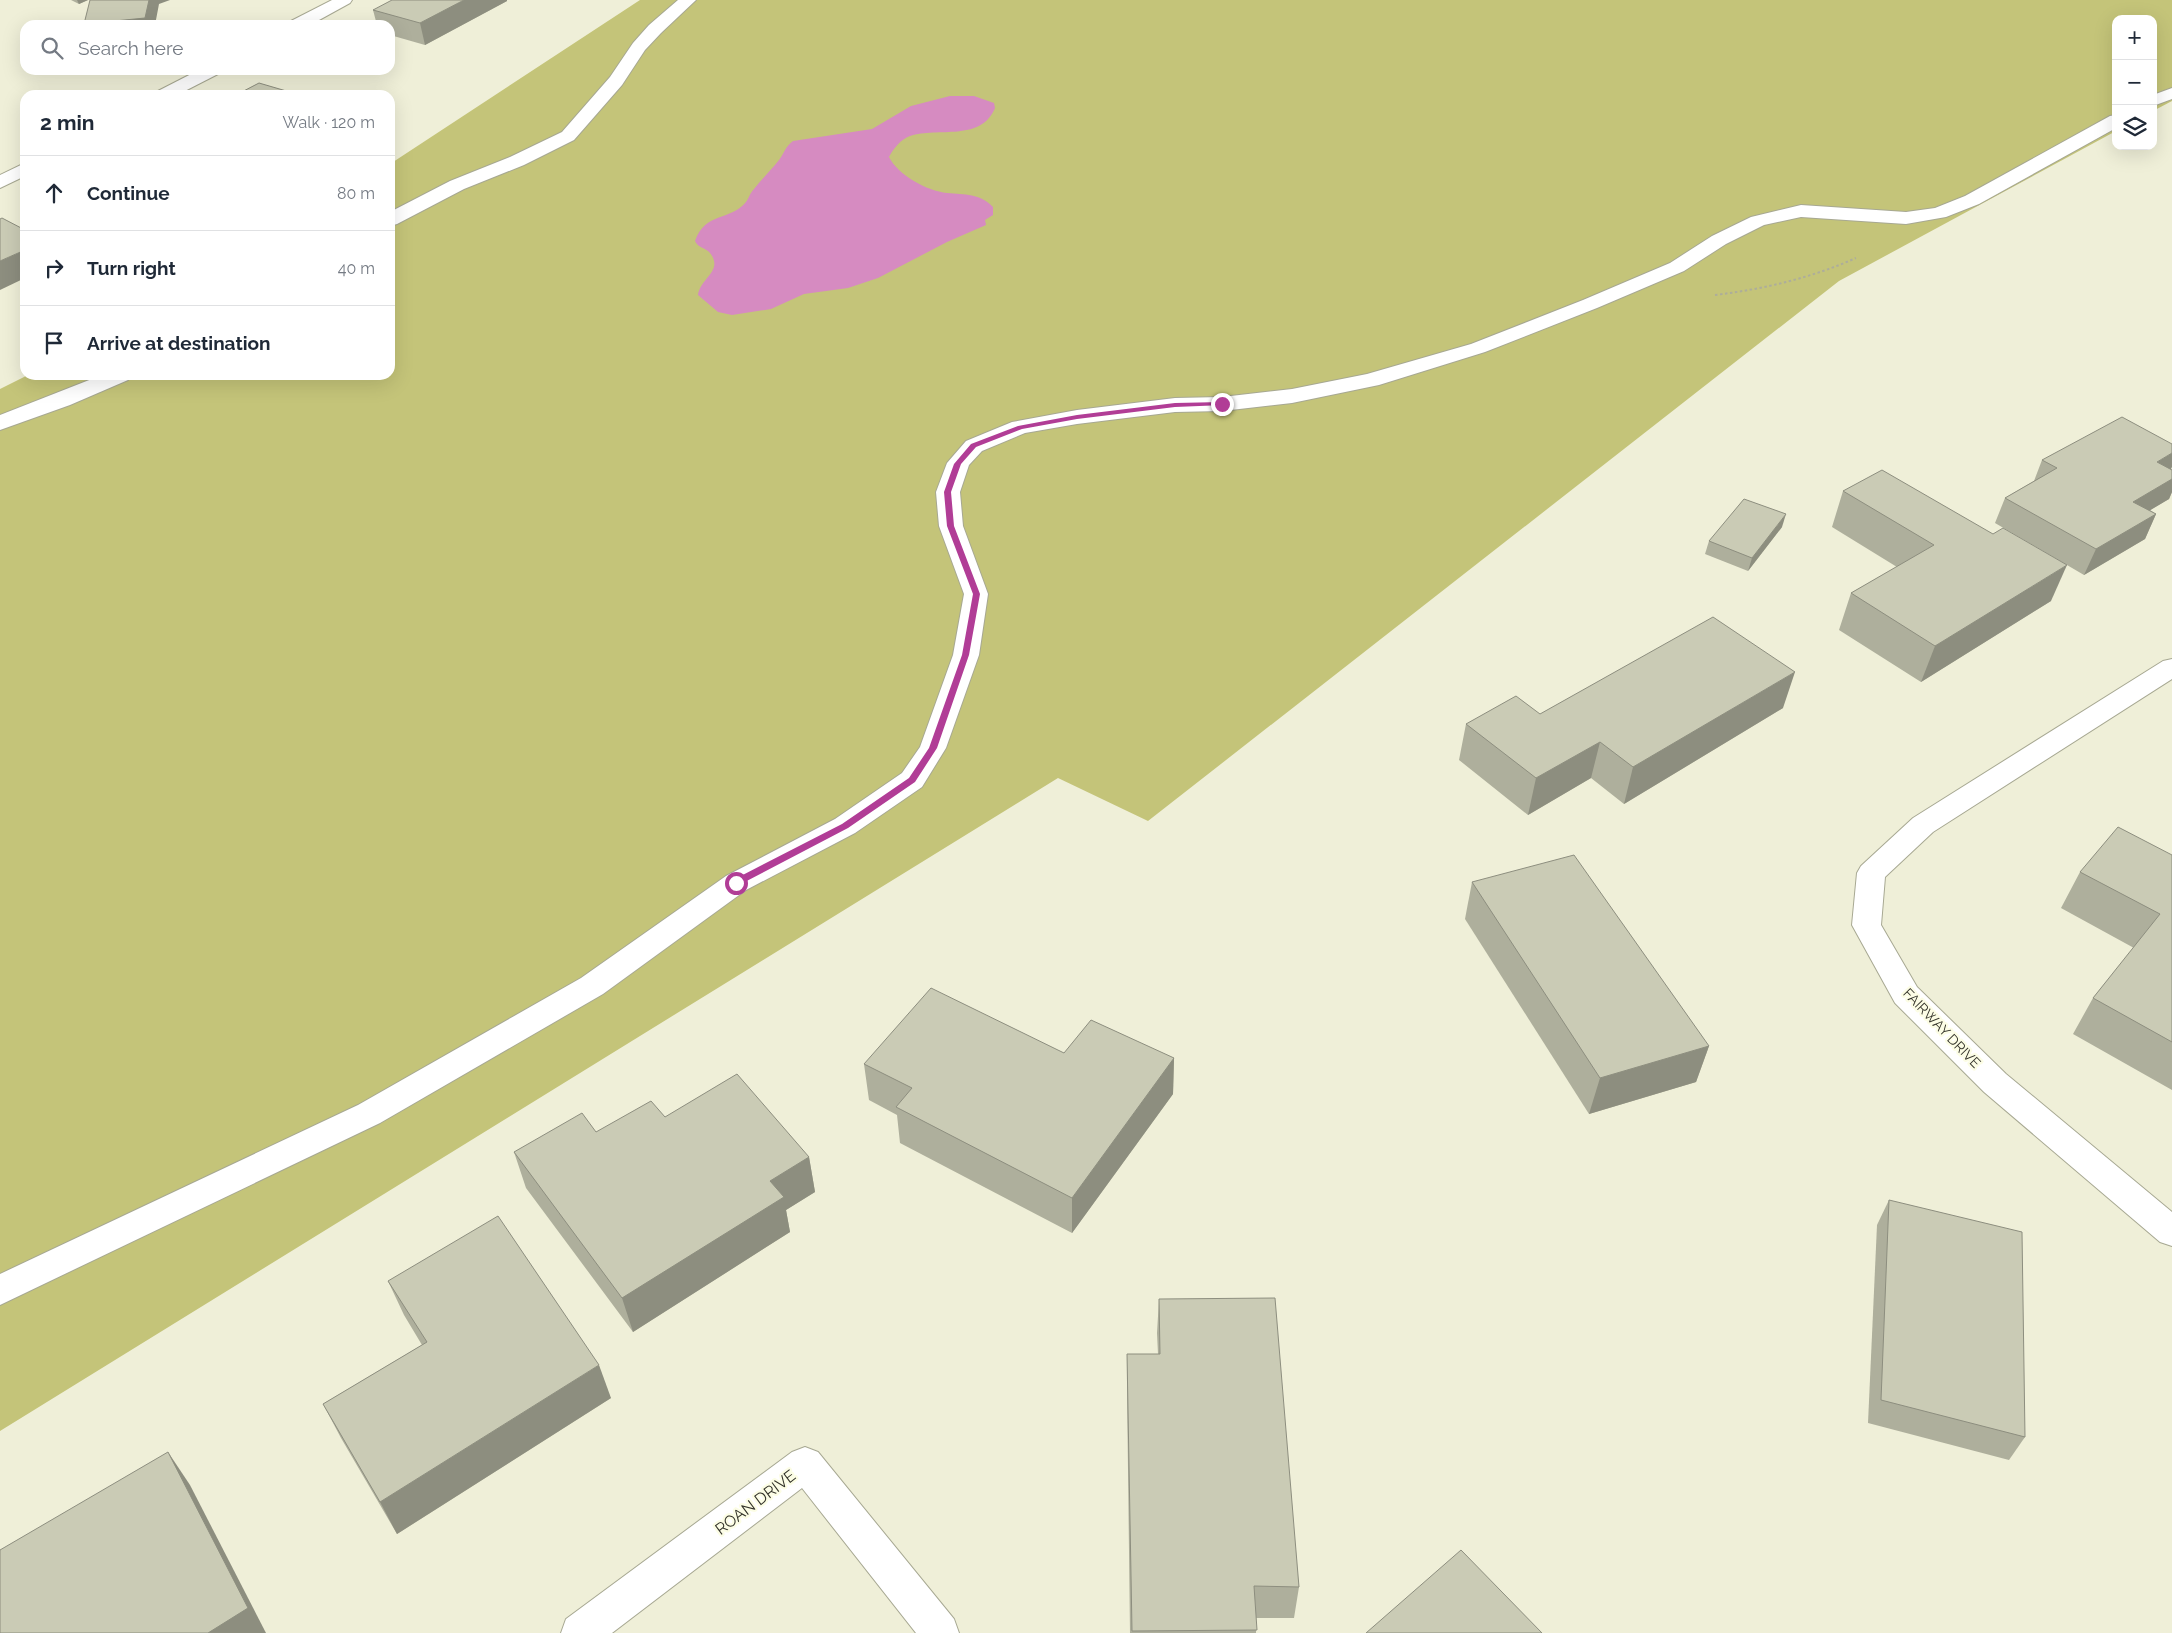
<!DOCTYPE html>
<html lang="en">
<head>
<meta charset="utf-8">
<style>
	body { margin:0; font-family:Raleway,sans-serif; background:#f2f2f3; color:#1f2937 }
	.controls { position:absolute; right:15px; top:15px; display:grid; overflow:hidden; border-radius:10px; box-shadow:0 5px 20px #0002 }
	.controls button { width:45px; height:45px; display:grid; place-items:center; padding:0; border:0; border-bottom:1px solid #e0e1e3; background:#fff; color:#1f2937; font:25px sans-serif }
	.stop { position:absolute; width:15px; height:15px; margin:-11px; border:4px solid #b13d96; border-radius:50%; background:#fff }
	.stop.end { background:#b13d96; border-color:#fff; box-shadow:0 1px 5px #0008 }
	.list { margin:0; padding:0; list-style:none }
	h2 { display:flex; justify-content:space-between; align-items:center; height:65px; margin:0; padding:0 20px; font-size:21px }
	h2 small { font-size:16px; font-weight:400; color:#747a83 }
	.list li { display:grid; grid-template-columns:32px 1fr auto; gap:15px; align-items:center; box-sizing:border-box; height:75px; padding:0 20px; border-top:1px solid #e0e1e3 }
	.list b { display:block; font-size:19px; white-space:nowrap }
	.list em { font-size:16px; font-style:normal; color:#747a83 }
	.icon { flex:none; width:28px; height:28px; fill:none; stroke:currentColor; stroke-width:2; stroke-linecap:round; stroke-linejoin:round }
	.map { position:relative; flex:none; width:2172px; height:1633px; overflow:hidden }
	.search { position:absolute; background:#fff; box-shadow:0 5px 20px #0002; left:20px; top:20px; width:375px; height:55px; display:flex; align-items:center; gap:12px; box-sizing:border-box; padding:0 18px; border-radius:15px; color:#747a83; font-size:19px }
	.panel { position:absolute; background:#fff; box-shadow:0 5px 20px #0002; left:20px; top:90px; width:375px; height:290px; border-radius:15px }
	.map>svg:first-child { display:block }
</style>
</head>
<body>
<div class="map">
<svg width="2172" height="1633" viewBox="0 0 2172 1633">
	<rect width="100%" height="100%" fill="#efefd8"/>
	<path fill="#c4c479" d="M640 0H2172V101L2153 111V19H2116V131L1839 281 1148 821 1058 778 0 1431V389L28 375H390V164Z"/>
	<path fill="#d68bc1" d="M950 96H974L994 103 995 108C981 142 938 127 910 136 901 139 893 149 889 157 898 175 927 191 947 193 965 195 980 193 993 207V215L985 220 986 225 947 242 878 278 848 288 804 294 771 309 732 315 718 312 698 295C700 278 724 271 710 253 706 248 698 248 695 241 706 211 729 222 746 202 749 198 750 193 754 189 762 179 772 169 779 160 785 152 785 147 793 141L872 129 911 106Z"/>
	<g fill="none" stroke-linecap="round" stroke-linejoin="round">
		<g stroke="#a7a892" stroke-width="2">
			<g id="minor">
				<path d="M332 0H352L350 3 310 25H289L291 21Z"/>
				<path d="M678 0H696L661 33 645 50 622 85 574 140 524 165 464 189 397 224 390 226V212L450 181 510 157 562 132 610 77 633 43 649 25Z"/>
				<path d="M199 70H221L218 74 177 95H155L158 91Z"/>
				<path d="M2172 88V99L2153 106V95Z"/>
				<path d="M2116 115V128L1979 204 1946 217 1906 224 1801 217 1764 225 1726 244 1684 271 1597 308 1485 352 1379 385 1292 403 1222 411 1175 412 1077 424 1025 433 982 451 969 465 960 492 963 526 988 594 979 655 946 748 922 787 855 833 746 890 603 994 380 1123 0 1305V1274L358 1105 581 978 726 876 835 819 902 773 920 747 953 655 964 594 939 526 936 492 947 463 966 441 1012 422 1077 410 1175 398 1222 397 1292 389 1367 374 1471 344 1583 300 1670 263 1712 236 1751 217 1801 205 1906 212 1935 208 1965 196 2110 116Z"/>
				<path d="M25 163V176L0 188V175Z"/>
				<path d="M102 375H131L128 380 70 405 0 430V415Z"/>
				<path d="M2172 659V679L1933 832 1885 877 1881 925 1917 987 2006 1074 2172 1212V1246L2160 1242 1984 1092 1895 1003 1852 925 1857 873 1861 866 1913 818 2163 661Z"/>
				<path d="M805 1447 818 1452 954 1619 959 1633H916L802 1488 612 1633H561L566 1619 792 1452Z"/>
			</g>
		</g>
		<path stroke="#adad9b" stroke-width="2" stroke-dasharray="2.5 2.5" stroke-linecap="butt" d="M1715 295C1764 289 1811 278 1856 258"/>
		<use href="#minor" fill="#fff" fill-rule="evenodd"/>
	</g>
	<g fill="#aeaf9c">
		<path d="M71 0H88L79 4Z"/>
		<path d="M507 1 425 45 390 35V25H377L373 10Z"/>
		<path d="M2042 460 2171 469 2172 470V492L2169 499 2150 510 2156 514 2145 539 2084 575 1995 523 2005 498 2034 481Z"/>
		<path d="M1843 491 2051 601 1921 682 1839 630 1851 593 1897 567 1832 527Z"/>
		<path d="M1782 527 1748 571 1705 554 1709 541Z"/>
		<path d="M1783 708 1624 804 1591 778 1528 815 1459 760 1466 724 1540 714Z"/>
		<path d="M2172 855V1090L2073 1034 2093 998 2134 948 2061 908 2080 872Z"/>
		<path d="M1472 882 1709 1046 1696 1082 1589 1114 1465 919Z"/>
		<path d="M1064 1053 1174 1058 1173 1094 1072 1233 900 1143 897 1115 869 1100 864 1064Z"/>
		<path d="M665 1117 809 1157 815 1192 786 1210 790 1232 633 1332 526 1188 514 1152 596 1132Z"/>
		<path d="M1889 1200 2025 1437 2009 1460 1868 1423 1877 1225Z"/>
		<path d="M388 1281 611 1398 397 1534 341 1438 323 1404 422 1345 404 1315Z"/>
		<path d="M1159 1299 1299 1587 1294 1618H1256V1633H1130L1127 1388V1354H1158L1157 1333Z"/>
	</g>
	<g fill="#8d8e7f">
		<path d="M77 0H88L79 4Z"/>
		<path d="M149 0H170L159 4 155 25H84V24Z"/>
		<path d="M464 0H507V1L425 45 420 23Z"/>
		<path d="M25 250V278L0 290V261Z"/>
		<path d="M2172 453V467L2169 473 2157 462Z"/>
		<path d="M2172 479V492L2169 499 2122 527 2133 502Z"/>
		<path d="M1786 514 1782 527 1748 571 1752 558Z"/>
		<path d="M2156 514 2145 539 2084 575 2096 549Z"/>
		<path d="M2067 565 2051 601 1921 682 1935 646Z"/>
		<path d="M1795 672 1783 708 1624 804 1633 767Z"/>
		<path d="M1600 742 1591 778 1528 815 1536 778Z"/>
		<path d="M1709 1046 1696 1082 1589 1114 1600 1078Z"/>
		<path d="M1174 1058 1173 1094 1072 1233V1198Z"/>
		<path d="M809 1157 815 1192 786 1210 790 1232 633 1332 622 1298 770 1181Z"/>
		<path d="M599 1365 611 1398 397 1534 380 1502Z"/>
		<path d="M168 1452 190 1485 266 1633H208Z"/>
	</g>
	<g fill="#cacbb5" stroke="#8d8e7f">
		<path d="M90 0H149L145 18 84 24Z"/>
		<path d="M392 0H464L420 23 373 10Z"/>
		<path d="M259 83 300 95H236Z"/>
		<path d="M2 218 25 230V250L0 261V219Z"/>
		<path d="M2122 417 2172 444V453L2157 462 2172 470V479L2133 502 2156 514 2096 549 2005 498 2057 468 2042 460Z"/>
		<path d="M1882 470 1993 534 2003 528 2067 565 1935 646 1851 593 1934 545 1843 491Z"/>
		<path d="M1744 499 1786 514 1752 558 1709 541Z"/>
		<path d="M1713 617 1795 672 1633 767 1600 742 1536 778 1466 724 1516 696 1540 714Z"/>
		<path d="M2118 827 2172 855V1042L2093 998 2160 914 2080 872Z"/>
		<path d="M1574 855 1709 1046 1600 1078 1472 882Z"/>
		<path d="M931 988 1064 1053 1091 1020 1174 1058 1072 1198 896 1107 912 1088 864 1064Z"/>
		<path d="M737 1074 809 1157 770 1181 784 1197 622 1298 514 1152 582 1113 596 1132 651 1101 665 1117Z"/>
		<path d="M1889 1200 2022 1232 2025 1437 1881 1400Z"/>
		<path d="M498 1216 599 1365 380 1502 323 1404 427 1342 388 1281Z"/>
		<path d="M1275 1298 1299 1587 1254 1586 1257 1630 1132 1631 1127 1354H1160L1159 1299Z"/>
		<path d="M168 1452 248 1608 208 1633H0V1550Z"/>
		<path d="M1461 1550 1542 1633H1366Z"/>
	</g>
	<path fill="#b13d96" d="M1222 402H1224V405L1175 407 1077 419 1022 429 976 447 961 464 951 492 954 526 980 594 969 655 937 748 915 782 848 828 739 885H733V880L842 824 909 778 929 748 962 655 973 594 947 526 944 492 954 464 971 444 1018 426 1077 415 1175 403Z"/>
	<g text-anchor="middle" stroke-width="4.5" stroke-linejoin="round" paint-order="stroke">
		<g font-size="14" fill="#313128" stroke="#fcfde5">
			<text transform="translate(1942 1028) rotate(46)" y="5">FAIRWAY DRIVE</text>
		</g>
		<g font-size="16" fill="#313128" stroke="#fcfde5">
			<text transform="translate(755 1502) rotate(-37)" y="6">ROAN DRIVE</text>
		</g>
	</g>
</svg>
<div class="controls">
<button>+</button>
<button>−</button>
<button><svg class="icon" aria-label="layers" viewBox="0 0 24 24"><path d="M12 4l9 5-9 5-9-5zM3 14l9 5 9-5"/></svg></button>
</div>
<div class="stop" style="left:736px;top:883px"></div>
<div class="stop end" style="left:1222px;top:404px"></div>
<div class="search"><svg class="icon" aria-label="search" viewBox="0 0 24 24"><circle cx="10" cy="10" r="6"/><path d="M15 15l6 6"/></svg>Search here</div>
<section class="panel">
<h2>2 min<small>Walk · 120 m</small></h2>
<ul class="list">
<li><svg class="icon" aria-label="ahead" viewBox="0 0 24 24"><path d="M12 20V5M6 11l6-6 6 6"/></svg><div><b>Continue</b></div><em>80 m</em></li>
<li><svg class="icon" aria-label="right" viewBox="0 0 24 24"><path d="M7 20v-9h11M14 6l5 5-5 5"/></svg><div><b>Turn right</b></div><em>40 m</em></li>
<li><svg class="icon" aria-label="arrive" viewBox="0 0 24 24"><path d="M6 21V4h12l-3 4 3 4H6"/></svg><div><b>Arrive at destination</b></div></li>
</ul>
</section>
</div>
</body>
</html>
